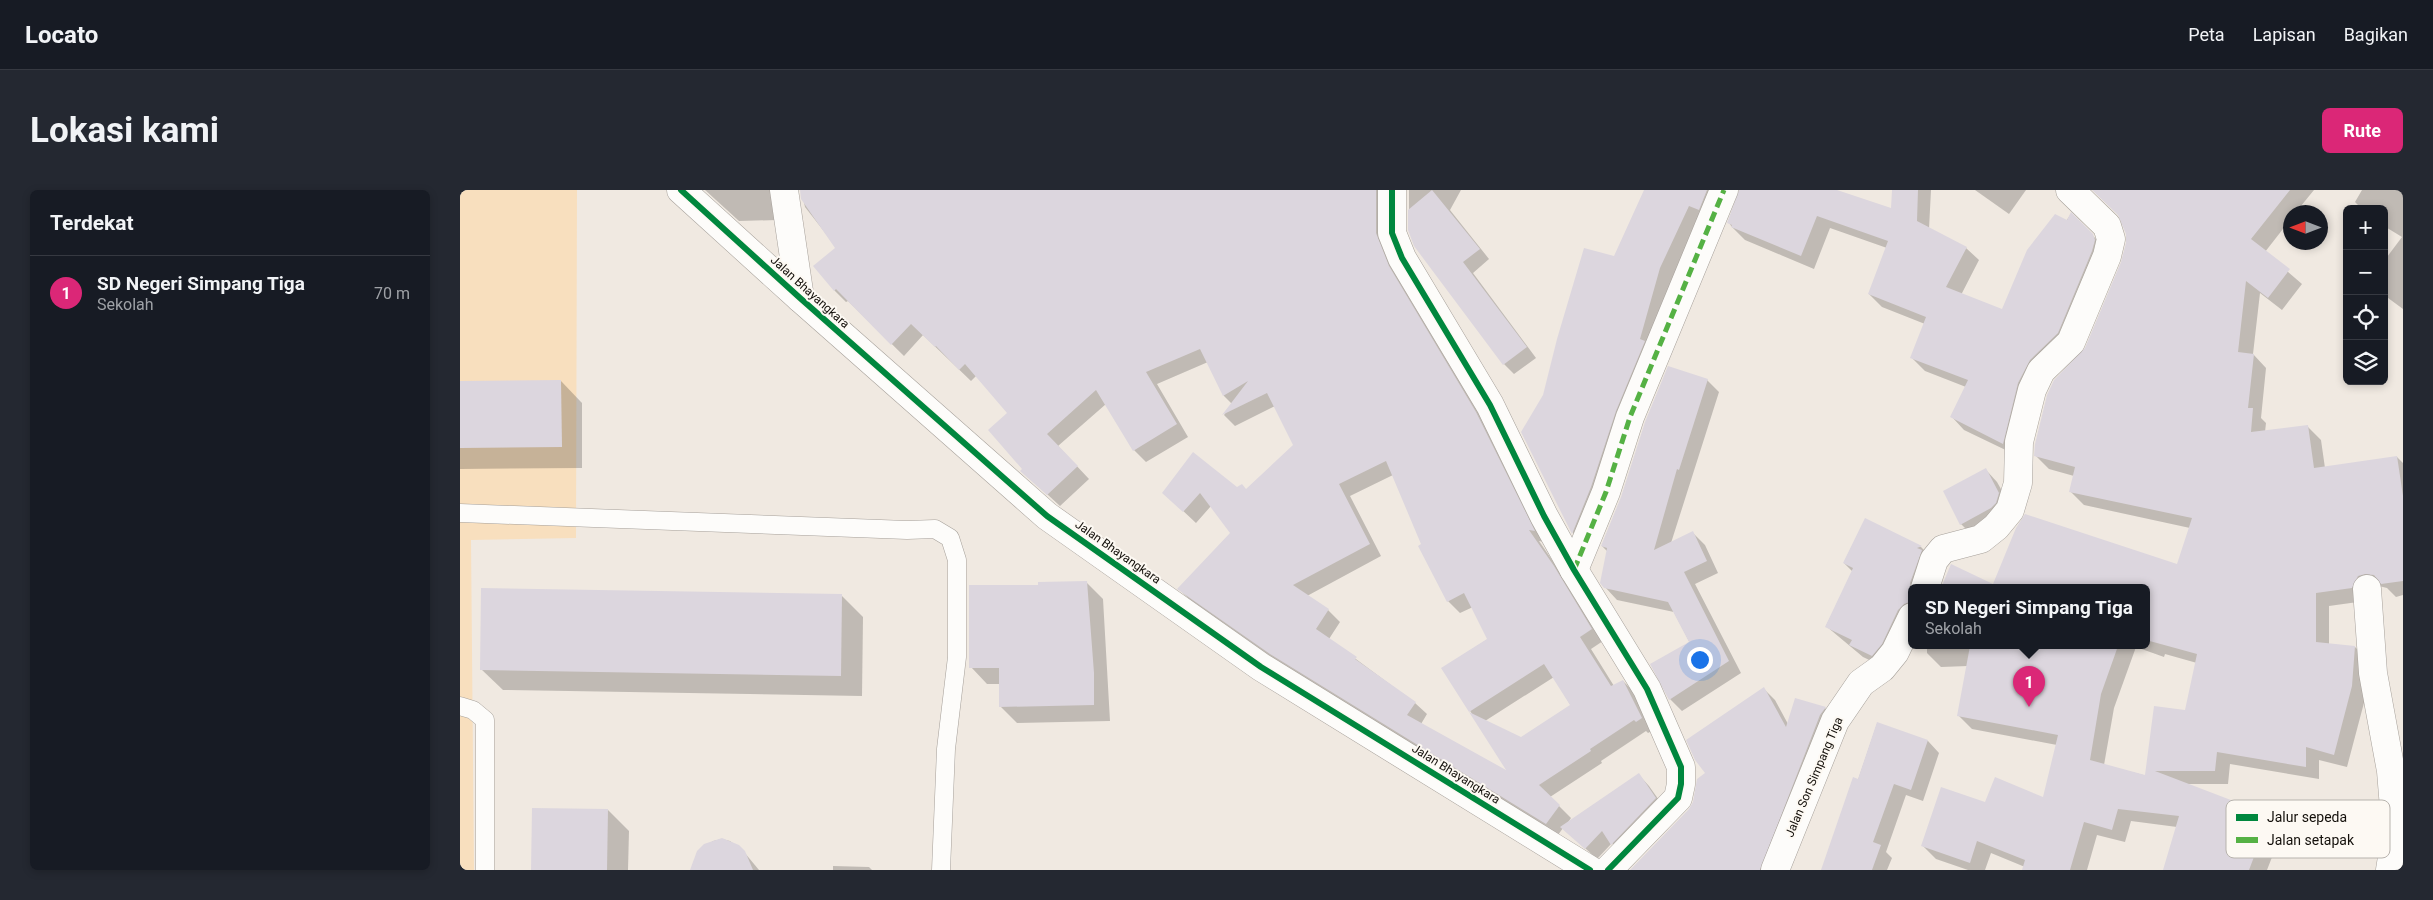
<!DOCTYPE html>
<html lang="id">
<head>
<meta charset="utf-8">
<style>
	body { margin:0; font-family:Roboto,sans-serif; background:#242831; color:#f1f3f6 }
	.controls { position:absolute; right:15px; top:15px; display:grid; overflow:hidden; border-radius:8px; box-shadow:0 2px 8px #0003 }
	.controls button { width:45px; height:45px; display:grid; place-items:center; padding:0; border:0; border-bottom:1px solid #363941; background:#171b24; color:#f1f3f6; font:25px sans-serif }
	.compass { position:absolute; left:1823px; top:15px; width:45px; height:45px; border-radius:50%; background:#171b24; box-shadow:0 2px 8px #0003; rotate:270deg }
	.you { position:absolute; left:1239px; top:469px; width:18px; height:18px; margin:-12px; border:4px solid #fff; border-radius:50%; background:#1a73e8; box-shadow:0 0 0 8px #1a73e833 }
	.badge { display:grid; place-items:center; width:32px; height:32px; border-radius:50%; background:#db2777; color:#fff; font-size:16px; font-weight:700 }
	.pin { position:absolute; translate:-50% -41px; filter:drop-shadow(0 1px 2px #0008) }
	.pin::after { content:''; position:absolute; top:26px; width:18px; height:15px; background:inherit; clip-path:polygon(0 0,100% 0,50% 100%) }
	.popup { position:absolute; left:1448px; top:394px; width:242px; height:65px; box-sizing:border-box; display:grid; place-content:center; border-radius:8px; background:#171b24; filter:drop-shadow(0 1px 4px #0005); font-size:16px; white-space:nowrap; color:#9ea1a6 }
	.popup b { font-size:19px; color:#f1f3f6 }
	.popup::after { content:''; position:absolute; left:50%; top:100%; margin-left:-10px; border:10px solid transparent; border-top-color:#171b24 }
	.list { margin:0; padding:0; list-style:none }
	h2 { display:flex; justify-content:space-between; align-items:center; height:65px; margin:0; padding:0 20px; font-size:21px }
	h2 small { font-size:16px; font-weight:400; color:#9ea1a6 }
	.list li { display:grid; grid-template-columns:32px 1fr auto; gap:15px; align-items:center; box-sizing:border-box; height:75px; padding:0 20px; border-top:1px solid #363941 }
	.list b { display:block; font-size:19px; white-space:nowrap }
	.list p { margin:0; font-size:16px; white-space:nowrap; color:#9ea1a6 }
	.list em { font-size:16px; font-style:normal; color:#9ea1a6 }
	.icon { flex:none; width:28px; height:28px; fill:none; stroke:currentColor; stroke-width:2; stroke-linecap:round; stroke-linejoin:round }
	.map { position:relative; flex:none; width:1943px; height:680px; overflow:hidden; border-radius:8px }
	header { display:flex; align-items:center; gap:30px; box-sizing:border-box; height:70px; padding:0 25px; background:#171b24; border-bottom:1px solid #363941 }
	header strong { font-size:24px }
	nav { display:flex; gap:28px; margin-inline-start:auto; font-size:18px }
	.intro { display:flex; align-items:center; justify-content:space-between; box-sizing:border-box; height:120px; padding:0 30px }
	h1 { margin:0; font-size:35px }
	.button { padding:12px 22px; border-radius:8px; background:#db2777; color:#fff; font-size:18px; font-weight:700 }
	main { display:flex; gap:30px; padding:0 30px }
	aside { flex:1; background:#171b24; border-radius:8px; box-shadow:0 2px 8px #0003 }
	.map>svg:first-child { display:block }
</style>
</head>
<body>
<header>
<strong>Locato</strong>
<nav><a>Peta</a><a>Lapisan</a><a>Bagikan</a></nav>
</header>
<div class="intro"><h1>Lokasi kami</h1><a class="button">Rute</a></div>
<main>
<aside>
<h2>Terdekat<small></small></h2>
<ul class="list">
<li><span class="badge">1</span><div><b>SD Negeri Simpang Tiga</b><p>Sekolah</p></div><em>70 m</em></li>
</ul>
</aside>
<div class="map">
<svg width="1943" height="680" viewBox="0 0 1943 680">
	<rect width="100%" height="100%" fill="#f0e9e1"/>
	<path fill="#f8dfbe" d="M0 0H117L116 348 11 350 14 680H0Z"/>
	<g fill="#0003" fill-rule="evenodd">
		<path d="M245 0H317V30L279 31Z"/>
		<path d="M341 0H934L930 5 1028 236 1085 352 1079 351 1105 389 1143 451 1131 459 1154 496 1163 491 1175 503 1194 540 1188 543 1186 541 1141 571 1142 573 1090 607 1111 628 1107 634 1179 585 1189 596 1206 620 1159 660 1152 653 1137 669 1103 638 1098 645 823 476 731 411 719 399 771 343 751 316 736 333 704 303 786 300 835 255 815 216 775 236 764 225 772 214 764 206 748 172 697 194 728 247 686 272 674 260 646 214 598 256 629 289 600 316 562 281 564 279 549 223 516 186 511 191 463 145 444 166 388 111 386 112 374 100 377 58 345 17ZM933 285 963 354 959 356 988 411 1000 423 1013 417 1028 449 983 478 1050 584 961 534 967 524 955 513 869 449 880 432 868 420 847 406 921 366 890 306ZM1094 487 1111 516 1061 548 1025 531Z"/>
		<path d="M949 0H1001L990 20 1029 69 1013 83 1076 168 1054 184 1044 174 949 40Z"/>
		<path d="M1193 0H1268L1125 356 1113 343 1062 242 1084 206 1154 68Z"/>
		<path d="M1280 0H1368L1433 20V0H1471L1469 39 1506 58 1519 70 1501 105 1542 121 1611 24 1646 59 1583 183 1556 265 1504 240 1492 227 1506 197 1465 181 1452 168 1465 134 1422 117 1409 104 1427 58 1370 38 1354 79 1285 50 1272 37 1269 33Z"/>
		<path d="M1515 0H1566L1549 24Z"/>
		<path d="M1634 0H1854L1836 22H1830V30L1805 62 1842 94 1822 120 1800 103 1793 164 1806 178 1801 228 1806 233 1805 242 1848 237 1861 250 1865 278 1937 267 1943 273V405L1936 407 1927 398 1919 396 1905 411 1869 416V454L1895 457 1908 470 1905 509 1887 577 1859 570V589L1770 574 1768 594H1726L1809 626 1823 639 1807 680H1705L1717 637 1671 631 1665 652 1637 645 1627 680H1564L1565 677 1531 663 1525 680H1508L1476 669 1463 656 1525 614 1584 608 1597 555 1512 539 1499 526 1508 476 1481 477 1467 463V456H1686V398H1483L1492 376 1534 396 1718 375 1730 338 1624 315 1610 301 1614 286 1589 279 1576 266 1626 159 1663 72 1667 53V44L1659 25ZM1676 457 1704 467 1705 464 1737 473 1726 521 1687 586 1644 575 1654 518Z"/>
		<path d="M1902 0H1943V119L1924 105V71L1942 47 1924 36V19H1902L1895 12Z"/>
		<path d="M1247 190 1259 202 1211 353 1233 343 1245 355 1258 383 1235 394 1281 483 1222 521 1210 509 1192 475 1230 453 1214 422 1157 410 1145 397 1148 362 1142 356Z"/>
		<path d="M101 191 122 213V278L0 279V192Z"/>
		<path d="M1526 280 1537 292 1550 315 1513 346 1501 334Z"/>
		<path d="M1405 330 1461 357 1472 368 1464 398H1452V430L1424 477 1403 467 1366 436 1393 382 1384 373Z"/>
		<path d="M626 392 643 409 650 531 557 533 540 516V494H527L511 477 579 396Z"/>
		<path d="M382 406 403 427 402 506 43 500 21 479Z"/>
		<path d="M1304 499 1315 510 1328 534 1365 518 1376 529 1313 680H1177L1230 620 1246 583Z"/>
		<path d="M1417 534 1468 551 1479 563 1463 611 1446 605 1426 662 1432 668 1427 680H1362L1398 590Z"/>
		<path d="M148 620 169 641 168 680H72Z"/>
		<path d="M262 649 270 651 284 662 299 680H236L238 662 253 651Z"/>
		<path d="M373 676 409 677 412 680H373Z"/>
	</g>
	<g fill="#dcd6de" fill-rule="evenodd">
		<path d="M340 0H916V43L929 76 1016 222 1075 341 1069 340 1094 376 1132 439 1120 447 1151 496 1163 490 1182 528 1176 532 1174 530 1130 559 1131 561 1079 595 1100 615 1086 634 810 464 717 399 770 343 740 303 723 322 702 303 733 262 777 297 782 294 786 299 833 255 807 203 762 225 788 191 763 206 740 159 686 182 717 234 673 261 636 200 587 244 618 276 587 305 560 281 562 279 528 240 547 223 505 174 499 180 476 156 475 157 451 134 431 155 376 99 374 101 353 76 375 58 341 9ZM926 271 961 354 958 356 987 412 1004 403 1027 449 981 478 1009 522 1084 474 1110 515 1061 547 1009 522 1046 580 947 525 956 512 895 469 897 467 856 439 869 419 833 395 910 354 879 294Z"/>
		<path d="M972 0 1020 59 1003 72 1067 157 1043 175 954 56 948 40V20Z"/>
		<path d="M1184 0H1247L1239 20 1229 16 1200 78 1180 149 1185 151 1156 221 1131 297 1112 344 1061 242 1083 205 1097 149 1124 58 1154 66Z"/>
		<path d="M1279 0H1377L1431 18 1432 0H1458L1457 31 1507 57 1486 97 1542 119 1567 60 1595 24 1607 30 1611 22 1633 44 1635 50 1632 61 1598 143 1570 170 1558 193 1543 254 1490 227 1508 190 1450 168 1466 127 1408 104 1428 51 1357 26 1341 66 1271 37 1272 35 1267 33Z"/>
		<path d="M1632 0H1830L1791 49 1830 79 1808 108 1786 91 1778 162 1794 164 1788 218H1793L1791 242 1848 235 1854 278 1937 266 1943 306V391L1921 394 1914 385 1905 384 1898 386 1892 398 1856 403V452L1895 456 1892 496 1874 565 1846 557V577L1757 562 1755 581H1695L1810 625 1789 680H1703L1719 626 1658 619 1652 640 1624 632 1610 680H1562L1565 670 1517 651 1510 673 1461 656 1481 597 1525 612 1535 587 1583 607 1598 545 1497 526 1510 456H1658L1641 504 1630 570 1685 585 1694 516 1725 520 1737 464 1686 450V398H1481L1491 374 1533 394 1556 338 1565 324 1717 374 1732 328 1609 302 1615 277 1574 266 1575 254 1587 205 1594 190 1625 158 1661 72 1666 53V44L1658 25Z"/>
		<path d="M1208 176 1248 189 1219 280 1217 279 1194 360 1233 341 1247 371 1224 382 1269 471 1209 510 1190 474 1229 452 1208 412 1144 398 1140 393 1147 358 1141 356 1161 307 1185 232Z"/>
		<path d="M101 190 102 257 0 258V191Z"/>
		<path d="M1526 278 1539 303 1536 313 1531 318 1500 335 1483 301Z"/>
		<path d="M1405 328 1462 356 1457 358 1462 360 1450 393 1452 411 1444 414 1438 420 1422 454 1412 466 1389 455 1392 450 1365 437 1393 378 1383 373Z"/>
		<path d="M627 391 634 483V515L539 517V478H509V395H578V392Z"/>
		<path d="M21 398 382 404 381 486 20 480Z"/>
		<path d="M1304 497 1326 537 1335 508 1366 517 1360 525 1300 680H1170L1229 619 1233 612 1237 589 1245 583 1235 570 1226 550Z"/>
		<path d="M1417 532 1468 550 1451 600 1434 594 1413 652 1421 655 1412 680H1361L1393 587 1398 589Z"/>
		<path d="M1179 583 1196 608 1151 655 1142 641 1125 659 1100 637Z"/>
		<path d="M72 618 148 619 147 680H71Z"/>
		<path d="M262 648 279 655 285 661 293 680H230L237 661 244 654Z"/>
	</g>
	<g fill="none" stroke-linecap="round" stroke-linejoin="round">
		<g stroke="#a6a09a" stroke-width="19">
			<g id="lane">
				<path d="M0 323 447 340 475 339 490 348 497 370V467L486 559 481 680"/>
				<path d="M0 516 13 520 25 530V680"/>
			</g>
		</g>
		<g stroke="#a6a09a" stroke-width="29">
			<g id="street">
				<path d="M324 0 340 108"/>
				<path d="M932 0V43L942 68 1030 215 1084 326 1114 380 1187 499 1221 577V594L1218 608 1148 680"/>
				<path d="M1114 380 1146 302 1170 227 1264 0"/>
				<path d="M1465 398 1474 370 1483 359 1521 349 1536 337 1550 320 1558 293 1559 252 1572 200 1581 181 1611 152 1647 66 1651 49 1647 36 1610 0"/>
				<path d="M1907 399 1913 483 1931 581 1936 642 1930 680"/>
				<path d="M1315 680 1375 531 1401 493 1422 478 1435 462 1452 427"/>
			</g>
		</g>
		<g stroke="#a6a09a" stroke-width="29">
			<path id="secondary" d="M221 0 340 108 587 326 801 477 1130 680"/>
		</g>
		<use href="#lane" stroke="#fdfcfa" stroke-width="18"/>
		<use href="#street" stroke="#fdfcfa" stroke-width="28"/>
		<use href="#secondary" stroke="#fdfcfa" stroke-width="28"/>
		<path stroke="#55b144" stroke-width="5" stroke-dasharray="10 5" stroke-linecap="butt" d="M1114 380 1146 302 1170 227 1264 0"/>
		<g stroke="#fdf9f3" stroke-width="9">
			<g id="cycleway">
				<path d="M221 0 340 108 587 326 801 477 1130 680"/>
				<path d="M932 0V43L942 68 1030 215 1084 326 1114 380 1187 499 1221 577V594L1218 608 1148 680"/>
			</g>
		</g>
		<use href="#cycleway" stroke="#00873e" stroke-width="6"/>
	</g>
	<g text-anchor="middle" stroke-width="4" stroke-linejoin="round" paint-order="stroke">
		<g font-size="12" fill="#14100b" stroke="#fdf9f3">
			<text transform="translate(350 102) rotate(42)" y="4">Jalan Bhayangkara</text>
			<text transform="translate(658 362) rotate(35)" y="4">Jalan Bhayangkara</text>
			<text transform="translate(996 584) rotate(32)" y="4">Jalan Bhayangkara</text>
			<text transform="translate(1354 587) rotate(-67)" y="4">Jalan Son Simpang Tiga</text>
		</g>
	</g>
	<rect x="1766" y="610" width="164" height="58" rx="8" fill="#fdf9f3" stroke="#b7b3ad" stroke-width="1"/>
	<rect x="1776" y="624" width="22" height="7" fill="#00873e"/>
	<rect x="1776" y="647" width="22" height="6" fill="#55b144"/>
	<g font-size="14" fill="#14100b">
		<text x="1807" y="632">Jalur sepeda</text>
		<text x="1807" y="655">Jalan setapak</text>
	</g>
</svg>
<div class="controls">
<button>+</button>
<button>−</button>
<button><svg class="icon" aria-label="locate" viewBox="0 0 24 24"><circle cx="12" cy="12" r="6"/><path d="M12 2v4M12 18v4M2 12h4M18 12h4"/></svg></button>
<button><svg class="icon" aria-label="layers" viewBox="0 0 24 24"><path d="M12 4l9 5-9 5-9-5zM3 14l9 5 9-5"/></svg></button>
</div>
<svg class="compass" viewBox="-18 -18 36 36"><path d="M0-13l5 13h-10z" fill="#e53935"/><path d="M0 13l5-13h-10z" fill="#9ea1a6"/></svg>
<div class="you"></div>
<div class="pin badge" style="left:1569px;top:517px">1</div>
<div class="popup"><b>SD Negeri Simpang Tiga</b>Sekolah</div>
</div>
</main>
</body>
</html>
